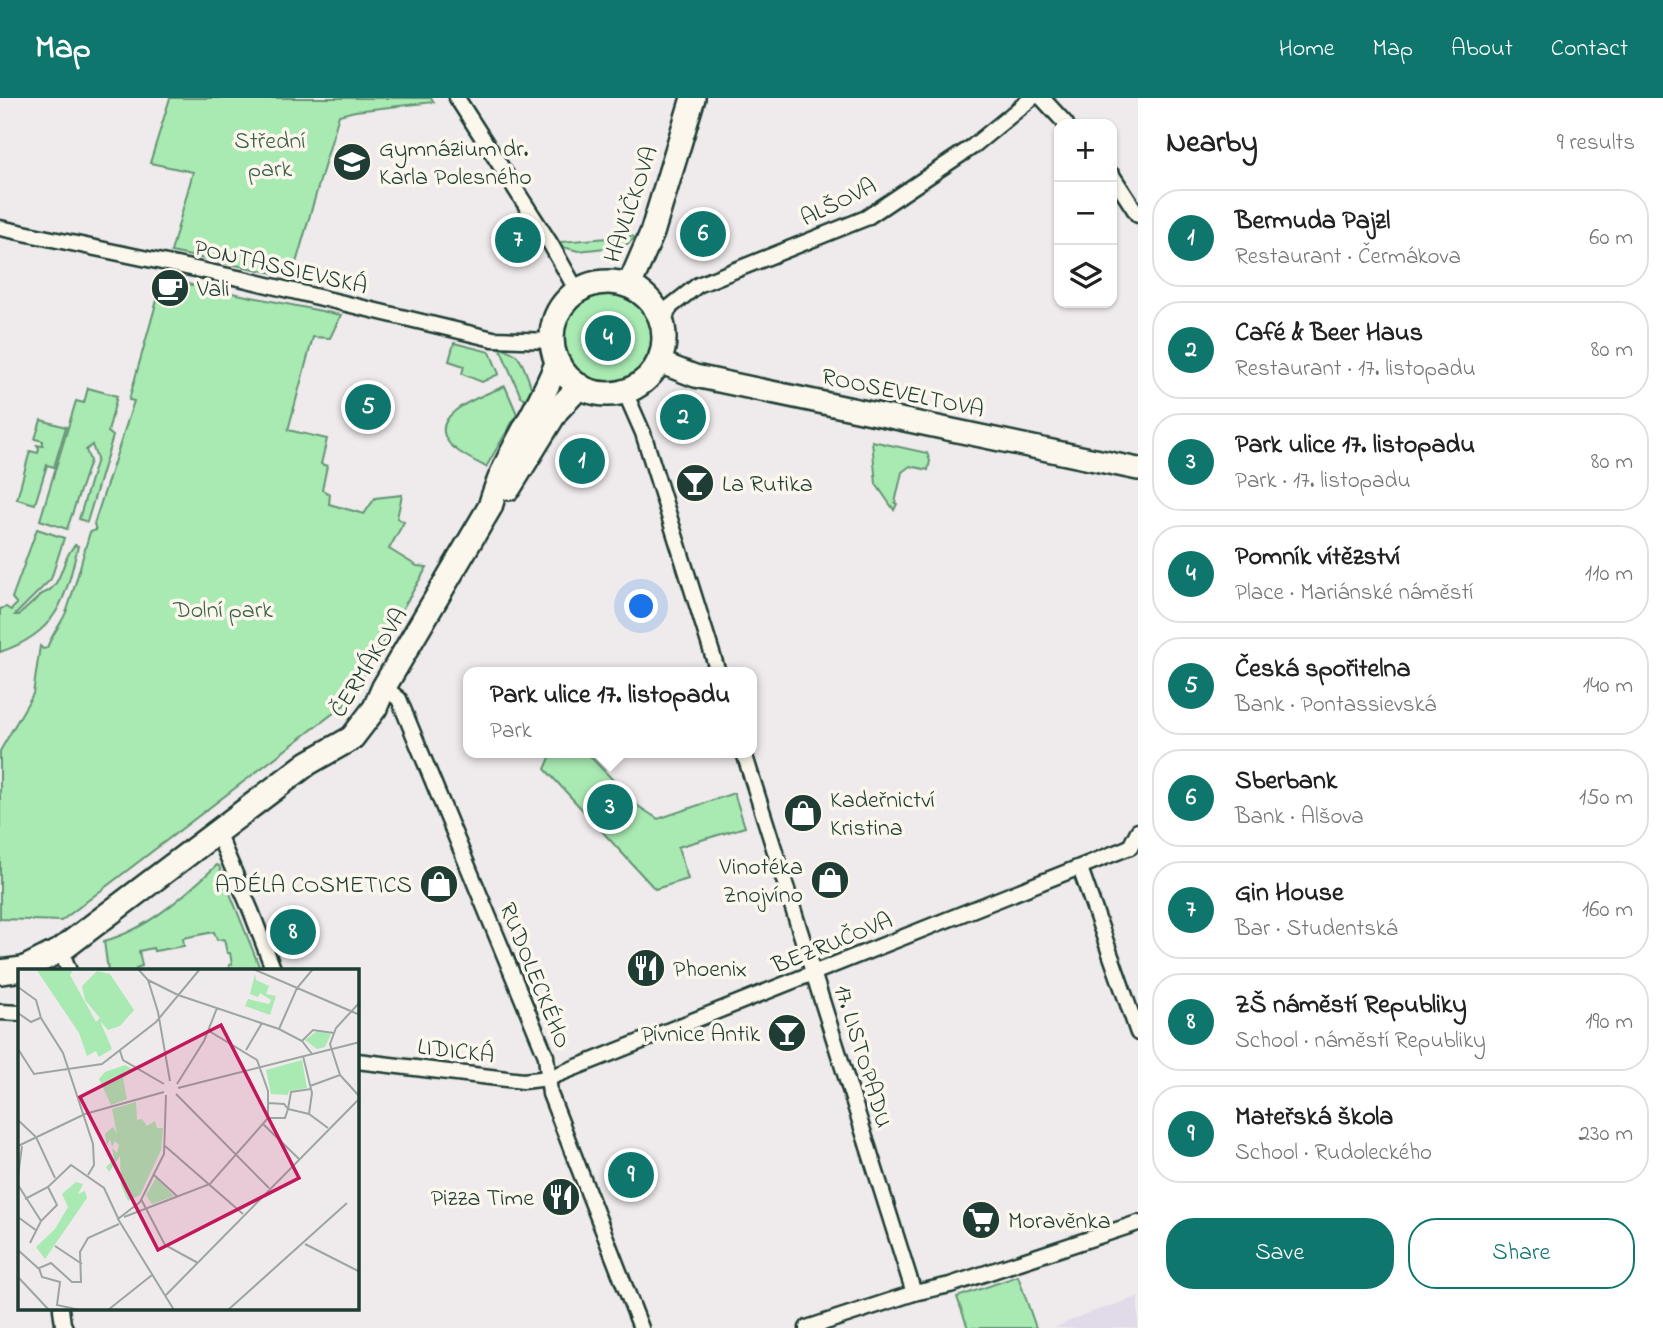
<!DOCTYPE html>
<html lang="en">
<head>
<meta charset="utf-8">
<style>
	body { margin:0; font-family:"Indie Flower",sans-serif; background:#f2f2f2; color:#222 }
	.controls { position:absolute; right:21px; top:21px; display:grid; overflow:hidden; border-radius:14px; box-shadow:0 2px 5px #0004 }
	.controls button { width:63px; height:63px; display:grid; place-items:center; padding:0; border:0; border-bottom:2px solid #e0e0e0; background:#fff; color:#222; font:35px sans-serif }
	.you { position:absolute; left:642px; top:509px; width:24px; height:24px; margin:-18px; border:5px solid #fff; border-radius:50%; background:#1a73e8; box-shadow:0 0 0 10px #1a73e833 }
	.badge { display:grid; place-items:center; width:46px; height:46px; border-radius:50%; background:#0f766e; color:#fff; font-size:23px; font-weight:700 }
	.pin { position:absolute; translate:-50% -50%; border:4px solid #fff; box-shadow:0 2px 7px #0006 }
	.popup { position:absolute; left:463px; top:569px; width:294px; height:91px; box-sizing:border-box; display:grid; place-content:center; border-radius:14px; background:#fff; filter:drop-shadow(0 2px 5px #0005); font-size:23px; white-space:nowrap; color:#767676 }
	.popup b { font-size:26px; color:#222 }
	.popup::after { content:''; position:absolute; left:50%; top:100%; margin-left:-14px; border:14px solid transparent; border-top-color:#fff }
	.list { margin:0; padding:0; list-style:none }
	h2 { display:flex; justify-content:space-between; align-items:center; height:91px; margin:0; padding:0 28px; font-size:30px }
	h2 small { font-size:23px; font-weight:400; color:#767676 }
	.list li { display:grid; grid-template-columns:46px 1fr auto; gap:21px; align-items:center; box-sizing:border-box; height:98px; margin:0 14px 14px; padding:0 14px; border:2px solid #e0e0e0; border-radius:28px }
	.list b { display:block; font-size:26px; white-space:nowrap }
	.list p { margin:0; font-size:23px; white-space:nowrap; color:#767676 }
	.list em { font-size:23px; font-style:normal; color:#767676 }
	.actions { display:flex; gap:14px; padding:21px 28px }
	.actions a { flex:1; padding:16px 0; border:2px solid #0f766e; border-radius:28px; text-align:center; font-size:24px; color:#0f766e }
	.actions .main { background:#0f766e; color:#fff }
	.icon { flex:none; width:38px; height:38px; fill:none; stroke:currentColor; stroke-width:2; stroke-linecap:round; stroke-linejoin:round }
	.map { position:relative; flex:none; width:1138px; height:1230px; overflow:hidden }
	header { display:flex; align-items:center; gap:42px; box-sizing:border-box; height:98px; padding:0 35px; background:#0f766e; color:#fff }
	header strong { font-size:33px }
	nav { display:flex; gap:38px; margin-inline-start:auto; font-size:24px }
	main { display:flex }
	aside { flex:1; background:#fff }
	.map>svg:first-child { display:block }
</style>
</head>
<body>
<header>
<strong>Map</strong>
<nav><a>Home</a><a>Map</a><a>About</a><a>Contact</a></nav>
</header>
<main>
<div class="map">
<svg width="1138" height="1230" viewBox="0 0 1138 1230">
	<rect width="100%" height="100%" fill="#efeaeb"/>
	<filter id="ink" filterUnits="userSpaceOnUse"><feTurbulence type="fractalNoise" baseFrequency=".0143" numOctaves="2"/><feDisplacementMap in="SourceGraphic" scale="14" xChannelSelector="R" yChannelSelector="G"/><feConvolveMatrix kernelMatrix="1 2 1 2 8 2 1 2 1" color-interpolation-filters="sRGB"/></filter>
	<g filter="url(#ink)">
		<path fill="#e1dae9" d="M1138 1199V1230H1055L1083 1217Z"/>
		<g fill="#a9eab3" stroke="#649474" stroke-width="2">
			<path d="M170 0H431L434 4 355 13 339 17 296 165 274 175 171 154 193 74 150 65Z"/>
			<path d="M632 138 635 140 624 148 578 153 563 149 560 144Z"/>
			<path d="M163 181 341 217 330 240 313 239 288 332 327 341 321 366 327 368 322 392 330 396 329 406 364 416 375 400 402 397 397 420 404 424 389 451 417 468 427 469 348 604 61 823 0 821V653L33 596 40 548 43 551 47 550C51 537 61 527 67 512 76 487 82 460 90 434L96 432 94 426 134 303 129 302 159 195 167 200 175 199 179 195V186L171 183 165 186 162 185Z"/>
			<circle cx="608" cy="240" r="45"/>
			<path d="M454 245 490 254 499 276 482 284 462 276 464 268 449 263Z"/>
			<path d="M500 250C505 251 511 253 516 257 524 264 534 295 534 305L521 299Z"/>
			<path d="M505 288 517 316 486 369C475 363 457 355 449 345 426 315 485 297 505 288Z"/>
			<path d="M88 290 117 298 108 334 113 338 87 424 79 421 97 361 92 347 86 352 90 363 67 431 40 422 76 303 84 305Z"/>
			<path d="M41 322 66 329 54 369 47 367 35 406 17 401 30 353 38 355 39 350 37 347 43 348V343L35 341Z"/>
			<path d="M872 343 927 355 930 363 928 372 910 368 902 374 895 405 897 406 894 412 876 386Z"/>
			<path d="M37 431 64 440 51 481 15 517H19L42 496C64 489 60 461 75 447L78 448C65 503 57 535 0 554V511L6 509 11 512 17 506 12 500Z"/>
			<path d="M552 655H587L638 708 658 721 734 695 745 729 678 749 688 781 655 791 545 671Z"/>
			<path d="M217 767 219 768 261 873H230L229 867 232 866 230 855H227L224 841 217 842 214 834 183 840 184 848 154 853 153 850 139 853 142 868 136 870 137 873H108L104 843C147 832 185 797 217 767Z"/>
			<path d="M1018 1178 1036 1230H968L957 1199Z"/>
		</g>
		<g fill="none" stroke-linecap="round" stroke-linejoin="round">
			<g stroke="#1f3d34" stroke-width="19">
				<g id="minor">
					<path d="M457 0 550 145 577 193"/>
					<path d="M1042 0 1066 26"/>
					<path d="M1112 77 1138 117"/>
					<path d="M0 130 243 181 493 241 552 243"/>
					<path d="M663 231 666 217 670 209 698 187 866 120 972 49 1032 0"/>
					<path d="M625 294 643 335 718 574"/>
					<path d="M384 589 399 601 546 958 550 996 641 1230"/>
					<path d="M744 655 914 1195"/>
					<path d="M217 734 251 813 274 873"/>
					<path d="M1130 749 1138 733"/>
					<path d="M1080 770 1138 935"/>
					<path d="M61 852 69 873"/>
					<path d="M0 914 19 915"/>
					<path d="M357 963 523 983 549 980 1130 749"/>
					<path d="M61 1211 63 1226 65 1230"/>
					<path d="M807 1230 914 1195 950 1187 1138 1125"/>
				</g>
			</g>
			<g stroke="#1f3d34" stroke-width="26">
				<path id="secondary" d="M659 264 695 278 1138 371"/>
			</g>
			<g stroke="#1f3d34" stroke-width="28">
				<g id="primary">
					<circle cx="608" cy="240" r="56"/>
					<path d="M629 188 652 135 693 0"/>
					<path d="M509 390 557 312 580 288"/>
					<path d="M0 874 23 871 61 852 308 665 352 640 375 610 384 589 490 409C504 358 538 315 557 265"/>
				</g>
			</g>
			<use href="#minor" stroke="#fbf7ec" stroke-width="14"/>
			<use href="#secondary" stroke="#fbf7ec" stroke-width="21"/>
			<use href="#primary" stroke="#fbf7ec" stroke-width="23"/>
		</g>
	</g>
	<defs>
		<g id="school-disc" transform="scale(2.0125)"><circle r="9.5" fill="#1f3d34" stroke="#fbf7ec"/><path d="M0-5L7-2L0 1L-7-2ZM-4 1L0 2.5L4 1V4Q0 6-4 4Z" fill="#fff"/></g>
		<g id="cafe-disc" transform="scale(2.0125)"><circle r="9.5" fill="#1f3d34" stroke="#fbf7ec"/><path d="M-5.5-4.5H6V0H3Q3 3.5 0 3.5H-2.5Q-5.5 3.5-5.5 0ZM3-3.2v2h1.7v-2ZM-6 4.5H4V6H-6Z" fill="#fff"/></g>
		<g id="bar-disc" transform="scale(2.0125)"><circle r="9.5" fill="#1f3d34" stroke="#fbf7ec"/><path d="M-6-5H6L.8 .8V4.5H3.5V6h-7V4.5H-.8V.8Z" fill="#fff"/></g>
		<g id="shop-disc" transform="scale(2.0125)"><circle r="9.5" fill="#1f3d34" stroke="#fbf7ec"/><path d="M-5-2.5h2.3a2.7 3.5 0 0 1 5.4 0H5L5.5 6h-11ZM-1.5-2.5h3a1.5 2.3 0 0 0-3 0Z" fill="#fff"/></g>
		<g id="restaurant-disc" transform="scale(2.0125)"><circle r="9.5" fill="#1f3d34" stroke="#fbf7ec"/><path d="M-5-6h1v4h1v-4h1v4h1v-4h1v5L-1.5 .5V6h-2V.5L-5-1ZM5-6V6H3V1.5H1.5Q1.5-4 5-6Z" fill="#fff"/></g>
		<g id="supermarket-disc" transform="scale(2.0125)"><circle r="9.5" fill="#1f3d34" stroke="#fbf7ec"/><path d="M-6-5.5h2.5l.6 2H6L4.5 2H-2.5L-4.4-4H-6ZM-1.5 3.2a1.3 1.3 0 1 0 .1 0ZM3 3.2a1.3 1.3 0 1 0 .1 0Z" fill="#fff"/></g>
	</defs>
	<g fill-rule="evenodd">
		<use href="#school-disc" x="352" y="64"/>
		<use href="#cafe-disc" x="170" y="190"/>
		<use href="#bar-disc" x="695" y="385"/>
		<use href="#shop-disc" x="803" y="715"/>
		<use href="#shop-disc" x="830" y="782"/>
		<use href="#shop-disc" x="439" y="786"/>
		<use href="#restaurant-disc" x="646" y="870"/>
		<use href="#bar-disc" x="787" y="935"/>
		<use href="#restaurant-disc" x="561" y="1099"/>
		<use href="#supermarket-disc" x="981" y="1122"/>
	</g>
	<g text-anchor="middle" stroke-width="7" stroke-linejoin="round" paint-order="stroke">
		<g font-size="24" fill="#3b604d" stroke="#fbf7ec">
			<text x="270" y="50">Střední<tspan x="270" dy="28">park</tspan></text>
			<text x="223" y="519">Dolní park</text>
		</g>
		<g font-size="24" fill="#1f3d34" stroke="#fbf7ec" text-anchor="start">
			<text x="379" y="58">Gymnázium dr.<tspan x="379" dy="28">Karla Polesného</tspan></text>
			<text x="197" y="198">Vali</text>
			<text x="722" y="393">La Rutika</text>
			<text x="830" y="709">Kadeřnictví<tspan x="830" dy="28">Kristina</tspan></text>
			<text x="803" y="776" text-anchor="end">Vinotéka<tspan x="803" dy="28">Znojvíno</tspan></text>
			<text x="412" y="794" text-anchor="end">ADÉLA COSMETICS</text>
			<text x="673" y="878">Phoenix</text>
			<text x="760" y="943" text-anchor="end">Pivnice Antik</text>
			<text x="534" y="1107" text-anchor="end">Pizza Time</text>
			<text x="1008" y="1130">Moravěnka</text>
		</g>
		<g font-size="24" fill="#1f3d34" stroke="#fbf7ec">
			<text transform="translate(838 103) rotate(-26)" y="8">ALŠOVA</text>
			<text transform="translate(630 106) rotate(-71)" y="8">HAVLÍČKOVA</text>
			<text transform="translate(281 168) rotate(13)" y="8">PONTASSIEVSKÁ</text>
			<text transform="translate(903 294) rotate(12)" y="8">ROOSEVELTOVA</text>
			<text transform="translate(368 564) rotate(-58)" y="8">ČERMÁKOVA</text>
			<text transform="translate(832 844) rotate(-22)" y="8">BEZRUČOVA</text>
			<text transform="translate(536 877) rotate(68)" y="8">RUDOLECKÉHO</text>
			<text transform="translate(456 952) rotate(7)" y="8">LIDICKÁ</text>
			<text transform="translate(864 958) rotate(73)" y="8">17. LISTOPADU</text>
		</g>
	</g>
	<g transform="translate(18 871)">
		<rect width="341" height="341" fill="#efeaeb"/>
		<path d="M18 0H56L52 6 78 53 82 49 67 31 64 17 79 2 92 5 116 41 102 57 90 61 82 52 94 80 81 88 78 82 69 87 61 64ZM237 5 238 11 251 17 248 25 258 27 252 46 227 37 230 30 251 35 253 31 242 24 240 28 232 25ZM299 62 313 65 307 78 299 80 287 71ZM284 91 289 119 271 122 270 126 253 125 248 101ZM107 96 116 101 105 109 109 130 93 136 81 110 87 103ZM118 133 119 151 124 150 129 157 137 152 139 159H145L143 181 122 226 110 232 103 216 102 187 91 203 88 198 96 190 94 179 99 184 101 176 97 172 94 178 92 170 89 177 87 165 95 158 99 165 94 140ZM138 209 156 227 134 235 128 226ZM58 213 65 215 60 225 67 222 69 229 27 290 18 278 37 260 50 238 44 225Z" fill="#a9eab3"/>
		<path fill="none" stroke="#9ca5a2" stroke-width="2" d="M120 0 130 11 140 43 152 112M235 0 342 46M130 11 160 26 261 60 284 72 294 85M0 18 18 31 23 49 45 84 75 175 76 196 70 206M342 33 318 59 312 75 322 106 342 128M0 44 13 53 22 49M261 60 279 19 295 0M191 62 239 91 250 122V149M284 72 295 61 316 64M0 80 16 105 84 95 138 53 182 0M228 81 244 54M102 82 105 91 146 115M285 87 294 124 291 145M159 115 186 72 199 39M292 117 322 106M160 119 342 73M293 120 273 123 270 140 291 145 310 159M158 125 251 219M148 126 146 185 122 233 100 250 156 341M250 134 266 135 270 140 267 149H250M0 151 18 168 37 209M245 155 281 190M0 177 67 145 146 123M147 177 225 245M136 206 160 228M0 207 4 177M0 216 23 252M7 230 30 218 53 196 86 219 100 249M123 230 147 276 180 294M0 248 19 262M106 248 192 215 250 149M12 274 23 252 39 236 30 218M287 275 342 303M37 277 64 295M0 281 21 300M0 308 31 341M148 326 342 129M62 341 39 336 42 313 24 308 21 299 33 294 54 313H63L62 283 70 269 101 255M90 341 134 306M210 341 329 234"/>
		<path fill="#c2185b" fill-opacity="0.15" stroke="#c2185b" stroke-width="3.5" d="M203 56 281 209 140 281 62 128Z"/>
		<rect width="341" height="341" fill="none" stroke="#1f3d34" stroke-width="3.5"/>
	</g>
</svg>
<div class="controls">
<button>+</button>
<button>−</button>
<button><svg class="icon" aria-label="layers" viewBox="0 0 24 24"><path d="M12 4l9 5-9 5-9-5zM3 14l9 5 9-5"/></svg></button>
</div>
<div class="you"></div>
<div class="pin badge" style="left:582px;top:363px">1</div>
<div class="pin badge" style="left:683px;top:319px">2</div>
<div class="pin badge" style="left:610px;top:709px">3</div>
<div class="popup"><b>Park ulice 17. listopadu</b>Park</div>
<div class="pin badge" style="left:608px;top:240px">4</div>
<div class="pin badge" style="left:368px;top:309px">5</div>
<div class="pin badge" style="left:703px;top:136px">6</div>
<div class="pin badge" style="left:518px;top:142px">7</div>
<div class="pin badge" style="left:293px;top:834px">8</div>
<div class="pin badge" style="left:631px;top:1077px">9</div>
</div>
<aside>
<h2>Nearby<small>9 results</small></h2>
<ul class="list">
<li><span class="badge">1</span><div><b>Bermuda Pajzl</b><p>Restaurant · Čermákova</p></div><em>60 m</em></li>
<li><span class="badge">2</span><div><b>Café &amp; Beer Haus</b><p>Restaurant · 17. listopadu</p></div><em>80 m</em></li>
<li><span class="badge">3</span><div><b>Park ulice 17. listopadu</b><p>Park · 17. listopadu</p></div><em>80 m</em></li>
<li><span class="badge">4</span><div><b>Pomník vítězství</b><p>Place · Mariánské náměstí</p></div><em>110 m</em></li>
<li><span class="badge">5</span><div><b>Česká spořitelna</b><p>Bank · Pontassievská</p></div><em>140 m</em></li>
<li><span class="badge">6</span><div><b>Sberbank</b><p>Bank · Alšova</p></div><em>150 m</em></li>
<li><span class="badge">7</span><div><b>Gin House</b><p>Bar · Studentská</p></div><em>160 m</em></li>
<li><span class="badge">8</span><div><b>ZŠ náměstí Republiky</b><p>School · náměstí Republiky</p></div><em>190 m</em></li>
<li><span class="badge">9</span><div><b>Mateřská škola</b><p>School · Rudoleckého</p></div><em>230 m</em></li>
</ul>
<div class="actions"><a class="main">Save</a><a>Share</a></div>
</aside>
</main>
</body>
</html>
